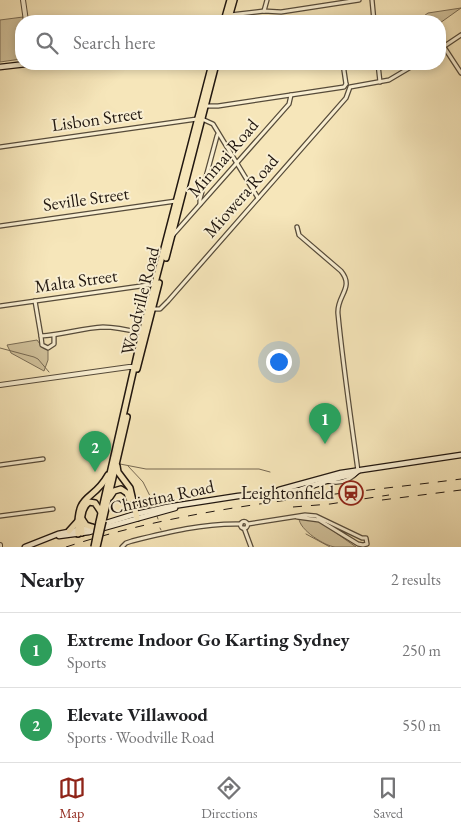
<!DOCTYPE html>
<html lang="en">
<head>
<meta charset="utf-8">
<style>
	body { margin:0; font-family:"EB Garamond",serif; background:#f6f6f6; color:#202124 }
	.you { position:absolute; left:278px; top:361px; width:18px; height:18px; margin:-12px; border:4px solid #fff; border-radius:50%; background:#1a73e8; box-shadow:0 0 0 8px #1a73e833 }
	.badge { display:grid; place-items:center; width:32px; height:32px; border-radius:50%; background:#8f2418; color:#fff; font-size:16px; font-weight:700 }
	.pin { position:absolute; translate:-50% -41px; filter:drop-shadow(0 1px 2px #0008) }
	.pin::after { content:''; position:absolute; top:26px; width:18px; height:15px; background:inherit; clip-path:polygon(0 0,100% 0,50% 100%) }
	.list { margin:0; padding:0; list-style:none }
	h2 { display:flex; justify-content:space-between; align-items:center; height:65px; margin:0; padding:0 20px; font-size:21px }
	h2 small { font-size:16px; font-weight:400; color:#757577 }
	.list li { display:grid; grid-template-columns:32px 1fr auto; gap:15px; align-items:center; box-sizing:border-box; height:75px; padding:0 20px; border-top:1px solid #e0e0e0 }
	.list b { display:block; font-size:19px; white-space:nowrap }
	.list p { margin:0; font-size:16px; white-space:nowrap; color:#757577 }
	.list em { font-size:16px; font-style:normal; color:#757577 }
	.icon { flex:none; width:28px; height:28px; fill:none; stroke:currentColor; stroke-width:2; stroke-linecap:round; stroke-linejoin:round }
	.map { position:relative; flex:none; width:461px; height:547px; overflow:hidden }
	.search { position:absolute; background:#fff; box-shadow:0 2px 8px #0003; left:15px; right:15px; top:15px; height:55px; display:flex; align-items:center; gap:12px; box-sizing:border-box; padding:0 18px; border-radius:20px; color:#757577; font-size:19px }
	.sheet { height:215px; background:#fff }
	nav { display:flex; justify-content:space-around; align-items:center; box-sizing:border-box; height:70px; border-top:1px solid #e0e0e0; background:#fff; font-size:14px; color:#757577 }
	nav a { display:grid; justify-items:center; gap:2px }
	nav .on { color:#8f2418 }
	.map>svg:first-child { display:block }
</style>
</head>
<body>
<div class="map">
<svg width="461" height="547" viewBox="0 0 461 547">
	<rect width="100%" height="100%" fill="#f6e6ba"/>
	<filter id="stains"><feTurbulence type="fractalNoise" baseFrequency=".004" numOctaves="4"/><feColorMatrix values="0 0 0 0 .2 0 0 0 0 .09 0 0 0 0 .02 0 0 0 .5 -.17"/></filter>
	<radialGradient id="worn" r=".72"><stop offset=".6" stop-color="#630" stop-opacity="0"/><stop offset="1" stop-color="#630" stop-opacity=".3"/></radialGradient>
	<g fill="#d2c39d" stroke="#7a6d56">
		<path d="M461 8 440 23V21H417L428 13Z"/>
		<path d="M23 17V21H21V59L0 62V20Z"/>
		<path d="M37 340 43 348 48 350V360L44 371 11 353 7 345Z"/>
		<path d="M299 518 312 519 322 523 356 547C349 547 342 547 335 547 325 546 299 530 299 518Z"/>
	</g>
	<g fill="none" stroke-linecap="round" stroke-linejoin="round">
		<g stroke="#766953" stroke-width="1">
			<path d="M0 348 34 357 38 359 49 372"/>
			<path d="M120 464 146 469H259L270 472"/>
			<path d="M128 466 143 482 155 506"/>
			<path d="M157 516 158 519"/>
			<path d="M160 528 161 530"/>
			<path d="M306 534 330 547"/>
		</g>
		<g stroke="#564b3a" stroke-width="5.5">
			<g id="minor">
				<path d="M372 0 374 21"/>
				<path d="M264 11 267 0"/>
				<path d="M230 15 264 11 281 12 359 0"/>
				<path d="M444 47 461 73"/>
				<path d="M440 49 461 35"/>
				<path d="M343 64 346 84"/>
				<path d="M378 64 380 82"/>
				<path d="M205 106H218L344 87 346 84"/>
				<path d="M202 119 213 124 258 198"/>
				<path d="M0 147 197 119"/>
				<path d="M200 204V199L217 136 218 134"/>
				<path d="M0 226 176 201"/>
				<path d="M297 227 299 235 341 271C355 288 336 296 338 314 343 366 351 419 358 471 350 481 339 484 327 481"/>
				<path d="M173 235 289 104 291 95"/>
				<path d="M35 301 41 336C62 335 82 328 103 327 116 327 129 330 141 333"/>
				<path d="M0 306 155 284"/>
				<path d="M151 309H160L168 301 346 98 350 87 389 80 416 64"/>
				<path d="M41 336 42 345 48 348 54 344V335"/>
				<path d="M0 465 43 459"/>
				<path d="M0 516 53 509"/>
				<circle cx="244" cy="525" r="3.5"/>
				<path d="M248 524 305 515 316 516 362 538H366L367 544 363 545 358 544 319 520 297 517"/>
				<path d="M244 528 251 547"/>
				<path d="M122 547 126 543 132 541C168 532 204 523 241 524"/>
			</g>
		</g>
		<g stroke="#564b3a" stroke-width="6">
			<g id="tertiary">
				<path d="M23 0 26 21"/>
				<path d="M0 385 129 367H135"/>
				<path d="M0 545V547"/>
			</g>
		</g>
		<g stroke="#211710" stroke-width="7">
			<g id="secondary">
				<path d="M0 67 26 64"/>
				<path d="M279 490 341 473 461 455"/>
				<path d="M100 525 132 515 167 507 238 496 300 490 326 481 354 474 358 471"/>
				<path d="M59 536 89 532 175 508"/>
				<path d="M25 547 58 534 93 527"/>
			</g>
		</g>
		<g stroke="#211710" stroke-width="8">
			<g id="primary">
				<path d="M224 21 230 0"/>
				<path d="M228 21 234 0"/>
				<path d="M166 258 216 64"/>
				<path d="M137 369 159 283"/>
				<path d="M117 466 118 472 130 488 137 518"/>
				<path d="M110 497 114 491 121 489 127 493 129 499"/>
				<path d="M82 519 86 525 92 527"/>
				<path d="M103 521 127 417"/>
				<path d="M99 522 142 333 212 64"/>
				<path d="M69 531 78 521"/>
				<path d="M82 533C81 523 80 509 89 502L95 503 101 512"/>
				<path d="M78 534C76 490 92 504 108 475"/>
			</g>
		</g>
		<use href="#minor" stroke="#f9efd2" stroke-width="3"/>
		<use href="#tertiary" stroke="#f9efd2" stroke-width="4"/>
		<use href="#secondary" stroke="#f9efd2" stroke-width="4.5"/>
		<use href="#primary" stroke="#f6e6ba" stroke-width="5"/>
		<g stroke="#211710" stroke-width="1" stroke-dasharray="9 9" stroke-linecap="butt">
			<path d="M382 500 461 490"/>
			<path d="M293 507 330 504 389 495"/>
			<path d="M66 547C194 505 329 496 461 479"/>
		</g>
		<g stroke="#211710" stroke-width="8" stroke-linecap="butt">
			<g id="primary-bridge">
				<path d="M94 547 99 522"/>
				<path d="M97 547 103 521"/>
			</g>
		</g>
		<use href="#primary-bridge" stroke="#f6e6ba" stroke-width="5"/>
	</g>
	<defs>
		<g id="station-ring" transform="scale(1.25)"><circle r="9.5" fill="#f9efd2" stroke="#8f2418" stroke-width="1.5"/><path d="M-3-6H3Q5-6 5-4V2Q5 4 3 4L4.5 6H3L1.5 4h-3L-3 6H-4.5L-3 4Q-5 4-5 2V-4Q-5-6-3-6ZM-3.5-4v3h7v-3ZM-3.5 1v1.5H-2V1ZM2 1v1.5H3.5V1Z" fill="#8f2418"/></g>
	</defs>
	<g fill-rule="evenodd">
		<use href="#station-ring" x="351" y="493"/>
	</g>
	<g text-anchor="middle" stroke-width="4" stroke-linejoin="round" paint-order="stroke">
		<g font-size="18" fill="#211710" stroke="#f9efd2">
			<text transform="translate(97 119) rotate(-8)" y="6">Lisbon Street</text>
			<text transform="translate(223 158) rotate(-49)" y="6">Minmai Road</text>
			<text transform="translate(241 196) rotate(-49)" y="6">Miowera Road</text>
			<text transform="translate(86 199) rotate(-8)" y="6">Seville Street</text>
			<text transform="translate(76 281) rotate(-8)" y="6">Malta Street</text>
			<text transform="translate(140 301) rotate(-76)" y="6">Woodville Road</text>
			<text transform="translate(162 497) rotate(-12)" y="6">Christina Road</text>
		</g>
		<g font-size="18" fill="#211710" stroke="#f9efd2" text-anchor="end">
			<text x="334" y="499">Leightonfield</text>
		</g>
	</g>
	<rect width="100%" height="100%" filter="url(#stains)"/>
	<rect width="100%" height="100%" fill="url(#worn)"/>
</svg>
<div class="you"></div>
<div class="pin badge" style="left:325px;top:444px;background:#2e9e5b">1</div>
<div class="pin badge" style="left:95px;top:472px;background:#2e9e5b">2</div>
<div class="search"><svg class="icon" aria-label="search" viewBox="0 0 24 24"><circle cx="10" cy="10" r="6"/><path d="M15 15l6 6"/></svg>Search here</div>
</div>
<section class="sheet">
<h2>Nearby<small>2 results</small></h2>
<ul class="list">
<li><span class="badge" style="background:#2e9e5b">1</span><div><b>Extreme Indoor Go Karting Sydney</b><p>Sports</p></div><em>250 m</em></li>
<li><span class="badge" style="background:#2e9e5b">2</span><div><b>Elevate Villawood</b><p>Sports · Woodville Road</p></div><em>550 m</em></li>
</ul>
</section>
<nav>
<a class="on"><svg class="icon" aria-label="map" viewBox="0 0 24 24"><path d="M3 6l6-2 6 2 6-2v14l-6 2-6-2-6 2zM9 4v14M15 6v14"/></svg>Map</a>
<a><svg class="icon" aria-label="directions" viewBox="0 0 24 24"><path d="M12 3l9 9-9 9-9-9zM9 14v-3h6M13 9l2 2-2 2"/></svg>Directions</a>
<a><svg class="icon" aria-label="saved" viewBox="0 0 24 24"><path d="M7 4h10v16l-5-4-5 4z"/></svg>Saved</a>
</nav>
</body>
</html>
